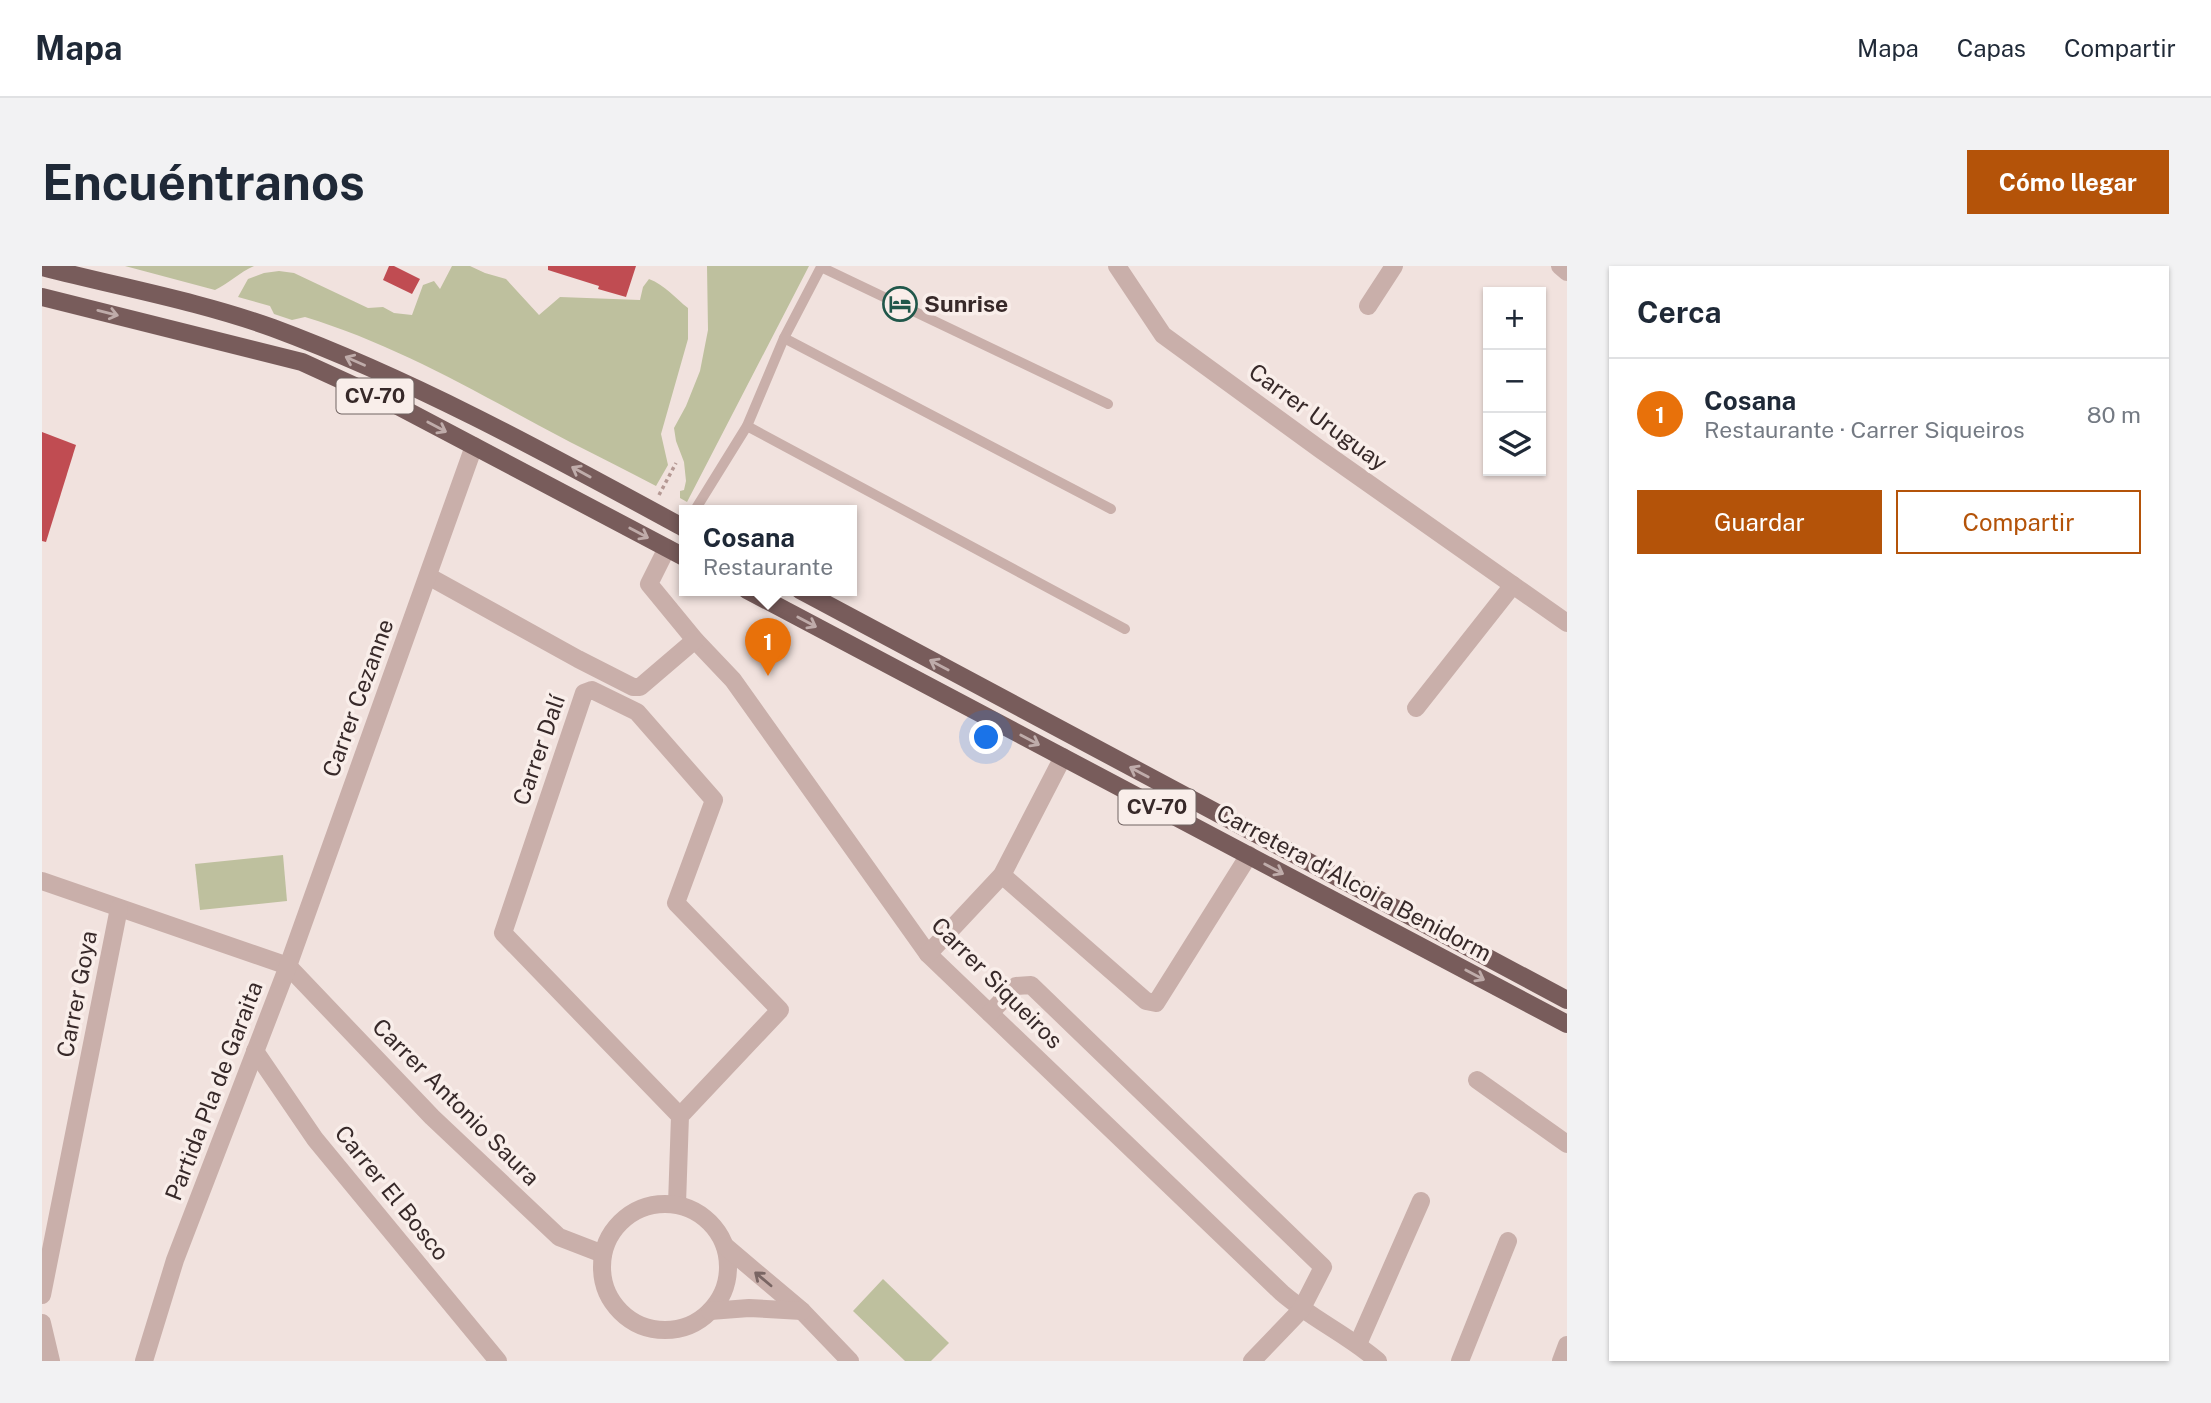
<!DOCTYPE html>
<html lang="es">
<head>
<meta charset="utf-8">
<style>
	body { margin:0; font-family:"Public Sans",sans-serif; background:#f2f2f3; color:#1f2937 }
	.controls { position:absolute; right:21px; top:21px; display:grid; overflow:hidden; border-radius:0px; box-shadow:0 2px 5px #0004 }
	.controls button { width:63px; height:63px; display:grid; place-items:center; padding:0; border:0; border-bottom:2px solid #e0e1e3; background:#fff; color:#1f2937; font:35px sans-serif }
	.you { position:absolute; left:945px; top:472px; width:24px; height:24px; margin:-18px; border:5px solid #fff; border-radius:50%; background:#1a73e8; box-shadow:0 0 0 10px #1a73e833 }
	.badge { display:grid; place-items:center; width:46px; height:46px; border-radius:50%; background:#b45309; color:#fff; font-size:23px; font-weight:700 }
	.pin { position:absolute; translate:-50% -58px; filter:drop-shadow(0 2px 4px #0008) }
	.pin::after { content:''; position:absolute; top:37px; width:24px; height:21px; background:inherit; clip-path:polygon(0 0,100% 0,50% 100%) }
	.popup { position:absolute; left:637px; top:239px; width:178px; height:91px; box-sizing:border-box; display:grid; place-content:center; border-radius:0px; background:#fff; filter:drop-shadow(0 2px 5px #0005); font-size:23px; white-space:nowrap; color:#747a83 }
	.popup b { font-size:26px; color:#1f2937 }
	.popup::after { content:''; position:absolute; left:50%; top:100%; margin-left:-14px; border:14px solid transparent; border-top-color:#fff }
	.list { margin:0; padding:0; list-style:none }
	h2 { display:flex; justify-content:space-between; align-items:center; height:91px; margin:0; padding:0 28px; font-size:30px }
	h2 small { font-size:23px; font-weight:400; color:#747a83 }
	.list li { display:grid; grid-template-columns:46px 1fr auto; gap:21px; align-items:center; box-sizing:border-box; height:112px; padding:0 28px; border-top:2px solid #e0e1e3 }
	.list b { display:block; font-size:26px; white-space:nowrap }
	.list p { margin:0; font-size:23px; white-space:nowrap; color:#747a83 }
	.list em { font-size:23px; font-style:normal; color:#747a83 }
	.actions { display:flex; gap:14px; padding:21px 28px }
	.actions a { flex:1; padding:16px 0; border:2px solid #b45309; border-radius:0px; text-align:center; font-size:24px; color:#b45309 }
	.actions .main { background:#b45309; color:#fff }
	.icon { flex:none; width:38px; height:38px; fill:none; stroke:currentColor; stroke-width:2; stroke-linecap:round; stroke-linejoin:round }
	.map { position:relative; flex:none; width:1525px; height:1095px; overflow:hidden; border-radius:0px }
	header { display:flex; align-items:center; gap:42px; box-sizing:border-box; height:98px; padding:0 35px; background:#fff; border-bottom:2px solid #e0e1e3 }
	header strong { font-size:33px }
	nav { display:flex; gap:38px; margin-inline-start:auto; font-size:24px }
	.intro { display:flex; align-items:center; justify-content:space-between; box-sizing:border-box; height:168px; padding:0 42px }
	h1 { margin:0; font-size:49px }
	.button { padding:18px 32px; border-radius:0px; background:#b45309; color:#fff; font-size:24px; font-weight:700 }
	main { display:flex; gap:42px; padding:0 42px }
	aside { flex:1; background:#fff; border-radius:0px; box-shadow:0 2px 5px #0004 }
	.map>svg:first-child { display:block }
</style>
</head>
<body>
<header>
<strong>Mapa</strong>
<nav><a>Mapa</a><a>Capas</a><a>Compartir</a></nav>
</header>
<div class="intro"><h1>Encuéntranos</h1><a class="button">Cómo llegar</a></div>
<main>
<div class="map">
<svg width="1525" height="1095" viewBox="0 0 1525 1095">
	<rect width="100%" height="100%" fill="#f1e2de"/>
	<g fill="#bec09e">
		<path d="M83 0H212C198 6 187 17 173 24Z"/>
		<path d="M410 0H428L443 7 464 13 497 49 518 31 598 34 601 21 607 13C623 19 633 32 646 42V73L619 168 626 199 614 220C586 205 557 191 528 176 441 130 358 80 263 51L250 54 232 48 228 40 196 31 206 13 222 7 237 5 252 7 326 42 341 41 352 47 370 49 381 19 392 15 398 23Z"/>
		<path d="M665 0H767L645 236 638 232V225L642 224 644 215 642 196 634 175 632 162 644 140 658 105 666 64Z"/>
		<path d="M241 589 245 635 158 644 153 598Z"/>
		<path d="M841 1013 907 1077 889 1095H863L811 1045Z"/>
	</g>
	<g fill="#c04c52">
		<path d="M347 0H352L378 13 370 28 341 14Z"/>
		<path d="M506 0H594L584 31 556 23 557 20 506 4Z"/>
		<path d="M0 166 34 179 4 276 0 275Z"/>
	</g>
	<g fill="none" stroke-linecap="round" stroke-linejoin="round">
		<path stroke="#b59994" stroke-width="3.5" stroke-dasharray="3.5 3.5" stroke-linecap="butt" d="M617 229 634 197"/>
		<g stroke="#c9afaa" stroke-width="10">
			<path d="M742 72 1069 243"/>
			<path d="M705 160 1083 363"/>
			<path d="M653 244 705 160 742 72 779 1 1066 138"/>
		</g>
		<g stroke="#c9afaa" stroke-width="18">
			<path d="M1075 0 1121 69 1279 184 1525 357"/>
			<path d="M1518 0 1525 6"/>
			<path d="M1326 40 1352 0"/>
			<path d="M625 282 607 318 653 374 691 414 886 688 1240 1027C1270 1053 1306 1069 1336 1095"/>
			<path d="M386 310 536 393 591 421H598L653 374"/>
			<path d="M1374 442 1471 319"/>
			<path d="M960 609 1104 735 1114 737 1207 589"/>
			<path d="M0 615 246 700 390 851 517 971 561 988"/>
			<path d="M886 688 960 609 1021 491"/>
			<path d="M948 747 974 720 989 719 1281 1001 1259 1044 1210 1095"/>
			<path d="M213 785 273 873 456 1095"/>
			<path d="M1435 814 1525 878"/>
			<path d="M635 938 638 850 738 744 634 637 672 534 595 446 550 424 542 427 461 667 638 850"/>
			<circle cx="623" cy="1001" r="63"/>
			<path d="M683 980 760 1045 808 1095"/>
			<path d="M0 1029 77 642"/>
			<path d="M668 1045 707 1042 760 1045"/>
			<path d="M0 1057 9 1095"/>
			<path d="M1316 1078 1379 935"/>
			<path d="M102 1095 133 994 246 700 432 180"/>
			<path d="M1418 1095 1466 975"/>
			<path d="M1519 1095 1525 1079"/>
		</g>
		<g stroke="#785c5b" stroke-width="18">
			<path d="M0 1C77 21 156 35 231 62 374 115 508 189 642 262"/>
			<path d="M0 31 260 96 354 139 642 291"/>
			<path d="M705 324 1525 758"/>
			<path d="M758 324 1525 734"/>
		</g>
	</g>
	<defs><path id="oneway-shaft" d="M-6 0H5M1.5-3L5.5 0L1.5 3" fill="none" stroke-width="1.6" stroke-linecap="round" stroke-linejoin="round" transform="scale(1.75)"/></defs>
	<g stroke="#bfacaa">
		<use href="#oneway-shaft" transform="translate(66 47) rotate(14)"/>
		<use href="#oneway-shaft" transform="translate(313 95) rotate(-156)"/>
		<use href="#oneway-shaft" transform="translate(395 161) rotate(28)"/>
		<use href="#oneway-shaft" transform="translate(539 206) rotate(-151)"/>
		<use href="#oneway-shaft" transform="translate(597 267) rotate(28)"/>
		<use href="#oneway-shaft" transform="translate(765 356) rotate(28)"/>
		<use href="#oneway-shaft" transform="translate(897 399) rotate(-152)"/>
		<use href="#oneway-shaft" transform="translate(988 474) rotate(28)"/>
		<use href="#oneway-shaft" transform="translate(1097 506) rotate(-152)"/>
		<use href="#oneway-shaft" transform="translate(1232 603) rotate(28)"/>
		<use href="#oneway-shaft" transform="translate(1433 709) rotate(28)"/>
	</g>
	<use stroke="#796563" href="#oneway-shaft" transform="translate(721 1013) rotate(-140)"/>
	<defs>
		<g id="hotel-ring" transform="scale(1.75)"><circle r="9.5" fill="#f9eeea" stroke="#20574a" stroke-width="1.5"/><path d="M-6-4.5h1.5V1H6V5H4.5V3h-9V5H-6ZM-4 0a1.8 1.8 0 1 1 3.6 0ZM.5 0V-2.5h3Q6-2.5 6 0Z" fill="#20574a"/></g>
	</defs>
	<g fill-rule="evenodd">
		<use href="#hotel-ring" x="858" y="38"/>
	</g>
	<g text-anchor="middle" stroke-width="7" stroke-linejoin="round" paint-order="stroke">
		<g fill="#f9eeea" stroke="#716463" stroke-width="2">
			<rect x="294.5" y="112.5" width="77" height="35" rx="5"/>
			<rect x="1076.5" y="523.5" width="77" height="35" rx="5"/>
		</g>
		<g font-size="21" font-weight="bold" fill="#372929">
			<text x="333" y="137">CV-70</text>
			<text x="1115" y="548">CV-70</text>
		</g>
		<g font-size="23" font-weight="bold" fill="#372929" stroke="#f9eeea" text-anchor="start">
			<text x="882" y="46">Sunrise</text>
		</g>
		<g font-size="23" fill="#372929" stroke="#f9eeea">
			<text transform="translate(1276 151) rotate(36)" y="8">Carrer Uruguay</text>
			<text transform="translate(316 432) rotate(-70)" y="8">Carrer Cezanne</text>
			<text transform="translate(497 484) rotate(-71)" y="8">Carrer Dalí</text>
			<text transform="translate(1312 617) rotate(28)" y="8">Carretera d'Alcoi a Benidorm</text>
			<text transform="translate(955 717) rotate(45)" y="8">Carrer Siqueiros</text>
			<text transform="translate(35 728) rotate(-79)" y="8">Carrer Goya</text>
			<text transform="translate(172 825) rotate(-69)" y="8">Partida Pla de Garaita</text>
			<text transform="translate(414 836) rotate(45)" y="8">Carrer Antonio Saura</text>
			<text transform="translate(350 927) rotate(51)" y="8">Carrer El Bosco</text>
		</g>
	</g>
</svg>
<div class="controls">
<button>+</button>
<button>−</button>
<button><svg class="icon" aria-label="layers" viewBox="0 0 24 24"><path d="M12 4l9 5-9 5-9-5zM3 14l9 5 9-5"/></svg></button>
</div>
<div class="you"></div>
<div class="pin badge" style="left:726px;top:410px;background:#e8710a">1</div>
<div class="popup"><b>Cosana</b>Restaurante</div>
</div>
<aside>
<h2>Cerca<small></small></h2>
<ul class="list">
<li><span class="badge" style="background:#e8710a">1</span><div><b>Cosana</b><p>Restaurante · Carrer Siqueiros</p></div><em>80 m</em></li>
</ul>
<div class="actions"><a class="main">Guardar</a><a>Compartir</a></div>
</aside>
</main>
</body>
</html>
